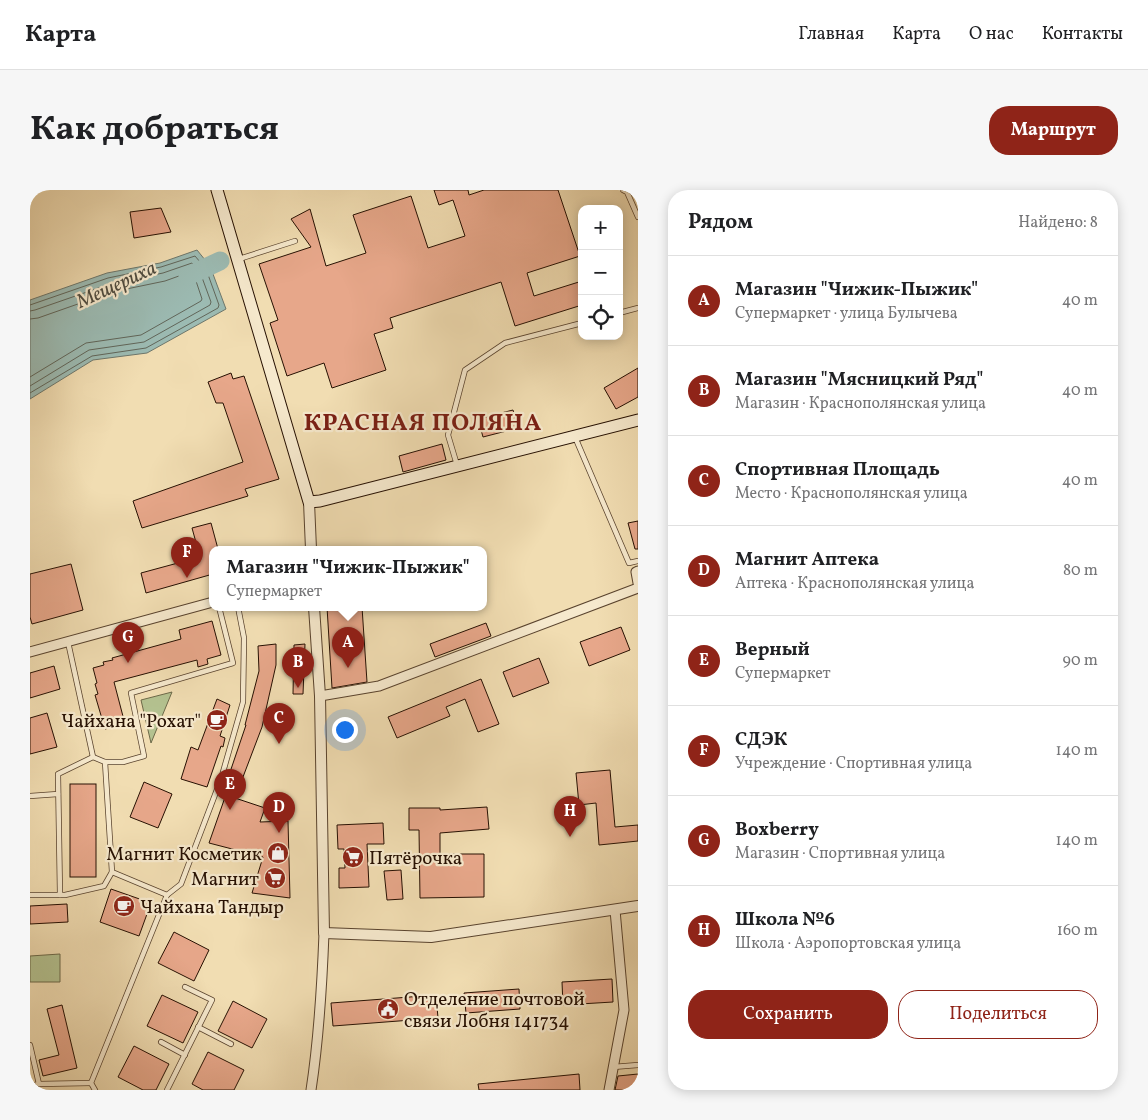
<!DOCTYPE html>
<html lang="ru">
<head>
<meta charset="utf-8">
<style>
	body { margin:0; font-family:Vollkorn,serif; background:#f6f6f6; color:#202124 }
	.controls { position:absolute; right:15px; top:15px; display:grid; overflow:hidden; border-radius:10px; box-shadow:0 2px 12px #0003 }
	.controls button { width:45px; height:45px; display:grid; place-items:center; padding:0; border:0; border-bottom:1px solid #e0e0e0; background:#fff; color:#202124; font:25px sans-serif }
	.you { position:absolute; left:314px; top:539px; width:18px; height:18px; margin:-12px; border:4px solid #fff; border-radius:50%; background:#1a73e8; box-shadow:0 0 0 8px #1a73e833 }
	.badge { display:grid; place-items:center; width:32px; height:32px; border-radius:50%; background:#8f2418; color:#fff; font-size:16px; font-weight:700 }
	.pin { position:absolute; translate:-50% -41px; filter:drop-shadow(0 1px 2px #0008) }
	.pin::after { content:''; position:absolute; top:26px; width:18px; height:15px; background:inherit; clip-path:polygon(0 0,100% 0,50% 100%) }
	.popup { position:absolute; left:179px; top:356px; width:278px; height:65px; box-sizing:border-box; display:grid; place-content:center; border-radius:10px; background:#fff; filter:drop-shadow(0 1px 4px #0005); font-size:16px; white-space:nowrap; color:#757577 }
	.popup b { font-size:19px; color:#202124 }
	.popup::after { content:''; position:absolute; left:50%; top:100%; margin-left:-10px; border:10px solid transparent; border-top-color:#fff }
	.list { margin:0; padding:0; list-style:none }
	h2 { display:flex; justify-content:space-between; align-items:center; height:65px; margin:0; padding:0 20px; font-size:21px }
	h2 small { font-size:16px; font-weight:400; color:#757577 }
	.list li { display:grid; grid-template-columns:32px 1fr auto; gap:15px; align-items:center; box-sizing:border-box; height:90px; padding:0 20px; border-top:1px solid #e0e0e0 }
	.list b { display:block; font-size:19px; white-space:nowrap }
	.list p { margin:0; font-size:16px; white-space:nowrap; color:#757577 }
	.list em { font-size:16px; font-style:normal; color:#757577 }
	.actions { display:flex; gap:10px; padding:15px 20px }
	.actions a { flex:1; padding:11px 0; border:1px solid #8f2418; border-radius:20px; text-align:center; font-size:18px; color:#8f2418 }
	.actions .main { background:#8f2418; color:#fff }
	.icon { flex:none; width:28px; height:28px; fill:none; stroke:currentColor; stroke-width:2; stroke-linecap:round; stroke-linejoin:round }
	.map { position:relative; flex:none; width:608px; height:900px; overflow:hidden; border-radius:20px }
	header { display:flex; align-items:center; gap:30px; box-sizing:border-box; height:70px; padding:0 25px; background:#fff; border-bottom:1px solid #e0e0e0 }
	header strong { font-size:24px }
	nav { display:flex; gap:28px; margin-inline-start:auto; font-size:18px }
	.intro { display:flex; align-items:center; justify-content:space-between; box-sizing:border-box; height:120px; padding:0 30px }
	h1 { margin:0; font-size:35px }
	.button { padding:12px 22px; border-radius:20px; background:#8f2418; color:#fff; font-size:18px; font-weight:700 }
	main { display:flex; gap:30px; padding:0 30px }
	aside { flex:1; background:#fff; border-radius:20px; box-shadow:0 2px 12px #0003 }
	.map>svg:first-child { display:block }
</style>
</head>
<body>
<header>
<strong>Карта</strong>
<nav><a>Главная</a><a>Карта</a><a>О нас</a><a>Контакты</a></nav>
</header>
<div class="intro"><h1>Как добраться</h1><a class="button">Маршрут</a></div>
<main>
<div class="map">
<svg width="608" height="900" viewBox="0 0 608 900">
	<rect width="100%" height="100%" fill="#f1ddb2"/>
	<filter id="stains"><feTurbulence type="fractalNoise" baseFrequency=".004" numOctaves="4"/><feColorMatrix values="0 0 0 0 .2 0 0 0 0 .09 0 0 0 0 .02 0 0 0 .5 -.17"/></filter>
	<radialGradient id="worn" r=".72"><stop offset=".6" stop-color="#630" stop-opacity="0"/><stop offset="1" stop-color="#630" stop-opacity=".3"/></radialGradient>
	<g fill="#b4c290" stroke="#6d6949">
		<path d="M142 502 121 553 111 510Z"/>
		<path d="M30 764V792H0V766Z"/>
	</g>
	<path fill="#9cbbb3" stroke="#6d776c" d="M167 60 180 76 196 119 117 163 63 170 0 209V110L77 83 130 73Z"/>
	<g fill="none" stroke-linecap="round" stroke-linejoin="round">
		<g stroke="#61665a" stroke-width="1">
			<path d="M0 115 78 88 131 77 165 66 176 79 189 115 188 118 116 158 62 166 0 203"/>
			<path d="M0 121 5 120 80 94 133 83 162 73 170 82 181 112 180 115 114 152 59 160 0 196"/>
			<path d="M0 129 8 128 82 102 135 91 160 82 164 85 172 109 171 111 111 145 56 153 0 187"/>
		</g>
		<path stroke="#9cbbb3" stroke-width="19" d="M158 86 190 71"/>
	</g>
	<g fill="#e7a78a" stroke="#261002">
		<path d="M404 0H438L439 5 454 0H528L550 66 497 83 504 106 552 91V115L485 136 471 92 360 128 363 138 344 144 356 180 302 198 294 173 257 186 240 133 248 130 229 74 281 57 261 29 280 19 296 76 336 63 323 25 381 6 398 58 435 46 423 10 409 15Z"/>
		<path d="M131 18 141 42 104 48 100 22Z"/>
		<path d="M608 178V207L586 219 574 198Z"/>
		<path d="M201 183 203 189 214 186 249 289 215 299 218 306 112 338 103 311 213 272 193 213H186L178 192Z"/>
		<path d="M483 220 488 238 453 247 448 229Z"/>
		<path d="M412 254 416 270 373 282 369 266Z"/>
		<path d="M608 331V359H605L598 333Z"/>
		<path d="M181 333 188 359H183V384L116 403 111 383 170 367 162 338Z"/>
		<path d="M41 374 53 420 2 434 0 427V384Z"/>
		<path d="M297 417H332L337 492 302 498Z"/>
		<path d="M182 431 191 465 177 469 178 474 168 477 167 470 84 492 95 534 75 539 65 505 68 504 65 494 67 493 63 478 74 475 73 472 83 470 82 468 151 449 149 440Z"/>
		<path d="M456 433 461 446 405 467 400 454Z"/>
		<path d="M591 437 600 460 559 476 550 452Z"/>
		<path d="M246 454V475L232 537 205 608 235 618 230 632 258 631 260 708 222 703 233 667 179 653 200 593 197 591 216 535H215L229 481 228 456Z"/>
		<path d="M275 454 273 504H263L264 455Z"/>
		<path d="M509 468 519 493 483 507 473 482Z"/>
		<path d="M24 476 30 499 0 508V483Z"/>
		<path d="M451 489 469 534 448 542 435 509 416 517 420 526 367 548 358 527Z"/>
		<path d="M187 509 200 515 190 546 195 548 193 557 191 556 177 597 151 589 161 557 168 560Z"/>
		<path d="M17 523 27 557 0 564V528Z"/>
		<path d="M580 580 585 637 608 635V651L569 655 566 613 549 615 546 583Z"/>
		<path d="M114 592 142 604 128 638 100 627Z"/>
		<rect x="40" y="594" width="26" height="93"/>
		<path d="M457 617 459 639 410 643V664H454V707L390 708 389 640H379V618H410V620Z"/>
		<path d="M353 633 354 654H337L339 697 309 698V678H315L314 659H308L307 635Z"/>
		<path d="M371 680 373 709 357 710 354 681Z"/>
		<path d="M81 699 121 713 109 746 70 732Z"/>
		<path d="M37 714 38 732 0 734V716Z"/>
		<path d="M144 742 179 760 164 791 128 773Z"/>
		<path d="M582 789 583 812 533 815 532 792Z"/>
		<path d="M489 799 490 819 436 823 434 803Z"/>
		<path d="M132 805 168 822 153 853 117 836Z"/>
		<path d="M406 805 408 828 303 836 301 813Z"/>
		<path d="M203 811 237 829 222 858 188 841Z"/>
		<path d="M32 815 47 878 13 886 9 870 29 865 17 819Z"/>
		<path d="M104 856 139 874 126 900H113L88 887Z"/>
		<path d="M178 862 214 880 204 900H173L162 894Z"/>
		<path d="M549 884 550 900H449L448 894Z"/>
		<path d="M608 884V900H585L588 886Z"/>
	</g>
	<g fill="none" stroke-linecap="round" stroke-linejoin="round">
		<g stroke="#59432e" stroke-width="6">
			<g id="service">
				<path d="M593 0 597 2 608 27"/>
				<path d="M209 69 265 51"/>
				<path d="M589 123 608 118"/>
				<path d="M545 247 599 373 608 371"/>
				<path d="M427 275 418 245 435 180 475 153 552 133"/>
				<path d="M38 452 63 567"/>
				<path d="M75 572H93L114 566 101 503 203 473 189 417"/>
				<path d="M0 606 28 604"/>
				<path d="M0 705H35L74 696 82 682"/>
				<path d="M30 705 28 584 63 567 75 572 82 682 137 705"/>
				<path d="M168 837 201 854"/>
				<path d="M131 852 155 865"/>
				<path d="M0 855 9 894"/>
				<path d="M583 877 608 875"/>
				<path d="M0 896 9 894 61 893"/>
				<path d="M65 900 61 893 137 705 151 694 191 589 213 512 214 448 208 417"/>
				<path d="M137 900 182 810 155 797"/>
			</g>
		</g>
		<g stroke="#59432e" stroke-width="11">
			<g id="minor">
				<path d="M608 381 606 382 608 393"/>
				<path d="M0 462 183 412"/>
				<path d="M290 506 349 496 608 398"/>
				<path d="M281 900C289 848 292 796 294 743"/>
				<path d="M579 900 594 820 585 720"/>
			</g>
		</g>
		<g stroke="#59432e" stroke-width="12">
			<g id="tertiary">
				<path d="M279 312 281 359"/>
				<path d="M284 417 290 506 294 743 401 747 608 716"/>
			</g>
		</g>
		<g stroke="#261002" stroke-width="13">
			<path id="secondary" d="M187 0 279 312 290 311 608 230"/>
		</g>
		<use href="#service" stroke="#f6e9cd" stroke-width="4.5"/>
		<use href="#minor" stroke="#f6e9cd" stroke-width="9"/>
		<use href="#tertiary" stroke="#f6e9cd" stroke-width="10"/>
		<use href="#secondary" stroke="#f6e9cd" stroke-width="11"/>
	</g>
	<defs>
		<g id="cafe-disc" transform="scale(1.125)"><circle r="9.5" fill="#8f2418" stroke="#f6e9cd"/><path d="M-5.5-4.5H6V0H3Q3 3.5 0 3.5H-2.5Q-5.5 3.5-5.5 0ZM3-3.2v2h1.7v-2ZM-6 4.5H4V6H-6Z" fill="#fff"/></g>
		<g id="shop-disc" transform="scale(1.125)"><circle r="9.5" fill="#8f2418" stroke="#f6e9cd"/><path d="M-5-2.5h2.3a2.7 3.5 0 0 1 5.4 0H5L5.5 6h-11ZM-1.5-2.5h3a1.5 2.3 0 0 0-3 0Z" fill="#fff"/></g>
		<g id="supermarket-disc" transform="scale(1.125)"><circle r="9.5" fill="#8f2418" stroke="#f6e9cd"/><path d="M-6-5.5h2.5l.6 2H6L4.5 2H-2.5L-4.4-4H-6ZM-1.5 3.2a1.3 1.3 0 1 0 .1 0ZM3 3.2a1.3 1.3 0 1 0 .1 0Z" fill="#fff"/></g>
		<g id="civic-disc" transform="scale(1.125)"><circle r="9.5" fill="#8f2418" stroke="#f6e9cd"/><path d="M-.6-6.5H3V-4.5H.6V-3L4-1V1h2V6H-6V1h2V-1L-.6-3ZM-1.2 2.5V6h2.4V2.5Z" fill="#fff"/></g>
	</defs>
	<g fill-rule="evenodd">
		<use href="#cafe-disc" x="187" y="530"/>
		<use href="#shop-disc" x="248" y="663"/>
		<use href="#supermarket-disc" x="323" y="667"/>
		<use href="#supermarket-disc" x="245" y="688"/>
		<use href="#cafe-disc" x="94" y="716"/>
		<use href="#civic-disc" x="358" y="819"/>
	</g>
	<g text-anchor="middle" stroke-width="4.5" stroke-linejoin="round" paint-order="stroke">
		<g font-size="19" fill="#261002" stroke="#f6e9cd" text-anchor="end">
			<text x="171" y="537">Чайхана "Рохат"</text>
			<text x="232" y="670">Магнит Косметик</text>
			<text x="339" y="674" text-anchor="start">Пятёрочка</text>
			<text x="229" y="695">Магнит</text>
			<text x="110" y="723" text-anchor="start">Чайхана Тандыр</text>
			<text x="374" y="815" text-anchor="start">Отделение почтовой<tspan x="374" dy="22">связи Лобня 141734</tspan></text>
		</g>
		<g font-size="20" font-style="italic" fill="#4f4c40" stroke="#f6e9cd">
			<text transform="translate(86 94) rotate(-25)" y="7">Мещериха</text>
		</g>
		<g font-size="24" font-weight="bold" letter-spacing="1" fill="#7a1f14" stroke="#f6e9cd">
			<text x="393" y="240">КРАСНАЯ ПОЛЯНА</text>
		</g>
	</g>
	<rect width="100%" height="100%" filter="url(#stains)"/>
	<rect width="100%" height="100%" fill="url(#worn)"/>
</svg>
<div class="controls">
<button>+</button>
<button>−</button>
<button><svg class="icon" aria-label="locate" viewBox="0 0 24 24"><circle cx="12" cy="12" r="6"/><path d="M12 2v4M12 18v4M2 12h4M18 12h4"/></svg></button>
</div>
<div class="you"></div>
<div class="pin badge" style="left:318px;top:478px">A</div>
<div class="popup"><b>Магазин &quot;Чижик-Пыжик&quot;</b>Супермаркет</div>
<div class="pin badge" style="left:268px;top:498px">B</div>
<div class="pin badge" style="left:249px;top:554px">C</div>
<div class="pin badge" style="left:249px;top:643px">D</div>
<div class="pin badge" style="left:200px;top:620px">E</div>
<div class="pin badge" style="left:157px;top:388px">F</div>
<div class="pin badge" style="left:98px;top:473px">G</div>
<div class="pin badge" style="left:540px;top:647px">H</div>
</div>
<aside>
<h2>Рядом<small>Найдено: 8</small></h2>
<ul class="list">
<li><span class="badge">A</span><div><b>Магазин &quot;Чижик-Пыжик&quot;</b><p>Супермаркет · улица Булычева</p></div><em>40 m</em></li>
<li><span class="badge">B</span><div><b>Магазин &quot;Мясницкий Ряд&quot;</b><p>Магазин · Краснополянская улица</p></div><em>40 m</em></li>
<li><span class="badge">C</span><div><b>Спортивная Площадь</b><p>Место · Краснополянская улица</p></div><em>40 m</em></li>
<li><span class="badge">D</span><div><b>Магнит Аптека</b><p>Аптека · Краснополянская улица</p></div><em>80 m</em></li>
<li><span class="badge">E</span><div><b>Верный</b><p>Супермаркет</p></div><em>90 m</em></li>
<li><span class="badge">F</span><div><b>СДЭК</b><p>Учреждение · Спортивная улица</p></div><em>140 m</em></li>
<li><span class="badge">G</span><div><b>Boxberry</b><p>Магазин · Спортивная улица</p></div><em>140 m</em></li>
<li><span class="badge">H</span><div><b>Школа №6</b><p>Школа · Аэропортовская улица</p></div><em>160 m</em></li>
</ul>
<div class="actions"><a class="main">Сохранить</a><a>Поделиться</a></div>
</aside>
</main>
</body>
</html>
